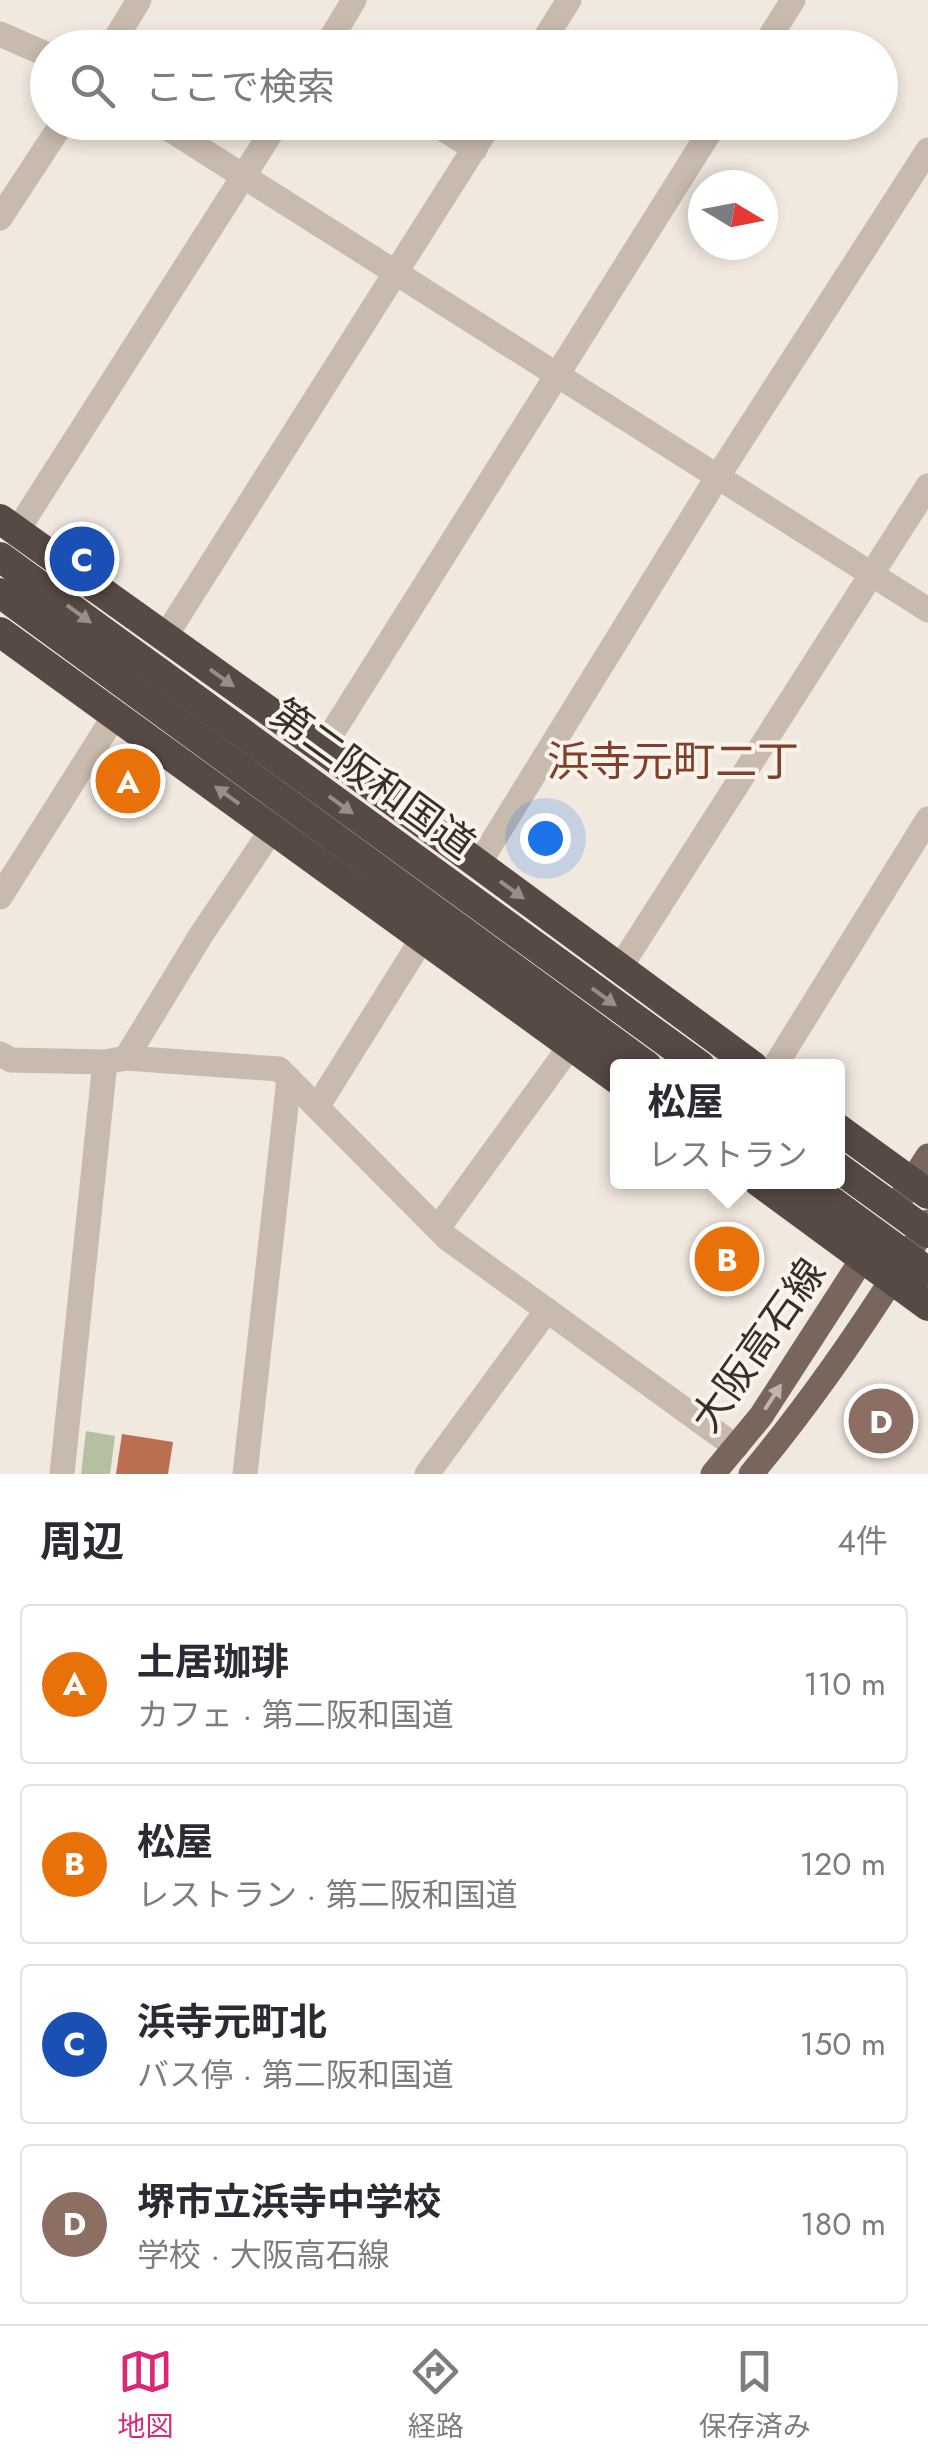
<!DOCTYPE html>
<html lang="ja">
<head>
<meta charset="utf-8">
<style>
	body { margin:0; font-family:Jost,"Noto Sans JP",sans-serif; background:#f7f7f7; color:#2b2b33 }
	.compass { position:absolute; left:688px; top:170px; width:90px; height:90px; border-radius:50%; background:#fff; box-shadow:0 5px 15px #0003; rotate:100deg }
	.you { position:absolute; left:545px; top:838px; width:35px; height:35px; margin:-25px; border:8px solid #fff; border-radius:50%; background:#1a73e8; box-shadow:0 0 0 15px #1a73e833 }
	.badge { display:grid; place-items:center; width:65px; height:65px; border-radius:50%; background:#db2777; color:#fff; font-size:32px; font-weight:700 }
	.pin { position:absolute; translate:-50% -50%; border:5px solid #fff; box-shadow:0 2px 10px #0006 }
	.popup { position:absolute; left:610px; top:1059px; width:235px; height:130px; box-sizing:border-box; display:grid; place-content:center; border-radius:10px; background:#fff; filter:drop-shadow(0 2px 8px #0005); font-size:32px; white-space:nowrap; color:#7c7c81 }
	.popup b { font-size:38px; color:#2b2b33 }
	.popup::after { content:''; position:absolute; left:50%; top:100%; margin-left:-20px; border:20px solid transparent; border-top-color:#fff }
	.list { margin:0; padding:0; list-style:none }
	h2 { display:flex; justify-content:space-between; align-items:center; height:130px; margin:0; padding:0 40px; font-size:42px }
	h2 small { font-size:32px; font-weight:400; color:#7c7c81 }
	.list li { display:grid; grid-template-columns:65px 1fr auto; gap:30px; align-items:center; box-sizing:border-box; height:160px; margin:0 20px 20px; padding:0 20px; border:2px solid #e1e1e2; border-radius:10px }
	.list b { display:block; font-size:38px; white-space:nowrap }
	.list p { margin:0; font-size:32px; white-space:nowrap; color:#7c7c81 }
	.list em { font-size:32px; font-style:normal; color:#7c7c81 }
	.icon { flex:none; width:55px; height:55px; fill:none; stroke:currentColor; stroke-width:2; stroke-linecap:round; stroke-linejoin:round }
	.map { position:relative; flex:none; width:928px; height:1474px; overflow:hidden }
	.search { position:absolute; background:#fff; box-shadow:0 5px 15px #0003; left:30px; right:30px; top:30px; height:110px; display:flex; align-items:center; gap:25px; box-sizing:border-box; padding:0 35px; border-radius:55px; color:#7c7c81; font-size:38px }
	.sheet { height:850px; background:#fff }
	nav { display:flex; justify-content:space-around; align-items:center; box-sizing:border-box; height:140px; border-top:2px solid #e1e1e2; background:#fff; font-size:28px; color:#7c7c81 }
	nav a { display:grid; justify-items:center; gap:5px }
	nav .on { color:#db2777 }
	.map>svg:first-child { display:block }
</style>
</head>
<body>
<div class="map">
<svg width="928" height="1474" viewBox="0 0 928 1474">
	<rect width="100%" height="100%" fill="#f1e9e0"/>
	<path fill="#b5bfa1" d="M86 1431 115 1436 110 1474H81Z"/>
	<path fill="#bc6e53" d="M122 1434 173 1442 168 1474H116Z"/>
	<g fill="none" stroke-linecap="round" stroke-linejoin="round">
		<g stroke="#c8baac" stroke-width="25">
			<path d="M0 34 48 55"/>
			<path d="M110 48 139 0"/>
			<path d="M325 48 354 0"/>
			<path d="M539 48 569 0"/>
			<path d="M763 48 793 0"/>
			<path d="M158 122 928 610"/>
			<path d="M432 122 475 149"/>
			<path d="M0 218 63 122"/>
			<path d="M17 531 278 122"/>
			<path d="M165 637 491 122"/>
			<path d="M322 749 716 122"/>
			<path d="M478 865 718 476 928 150"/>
			<path d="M0 897 115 715"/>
			<path d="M619 969 928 486"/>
			<path d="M0 1054 11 1060 105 1062 126 1058 279 1069 447 1238 736 1447"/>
			<path d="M126 1058 201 935 273 828"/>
			<path d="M775 1066 928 819"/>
			<path d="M317 1107 422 939"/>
			<path d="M438 1228 571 1045"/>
			<path d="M62 1474 105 1062"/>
			<path d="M245 1474 289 1079"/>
			<path d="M427 1474 547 1310"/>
		</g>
		<g stroke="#78665d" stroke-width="25">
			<path d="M901 1198 928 1156"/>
			<path d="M713 1474 761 1416 872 1244"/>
			<path d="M751 1474C817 1395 875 1309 928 1222"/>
		</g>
		<g stroke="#574943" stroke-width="30">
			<path d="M0 519 322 749 753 1066"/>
			<path d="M0 557 700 1066"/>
			<path d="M0 593 647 1066"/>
			<path d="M0 632 617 1079"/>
			<path d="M837 1128 928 1194"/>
			<path d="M759 1182 928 1306"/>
		</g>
		<g stroke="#574943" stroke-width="30">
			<path d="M837 1167 928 1233"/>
			<path d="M805 1182 928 1272"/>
		</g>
	</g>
	<defs><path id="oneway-solid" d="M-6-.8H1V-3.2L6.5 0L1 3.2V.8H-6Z" transform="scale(2.5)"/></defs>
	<g fill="#988d87">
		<use href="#oneway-solid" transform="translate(79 614) rotate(36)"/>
		<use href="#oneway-solid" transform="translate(222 678) rotate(36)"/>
		<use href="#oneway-solid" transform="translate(227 795) rotate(-144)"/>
		<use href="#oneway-solid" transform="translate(341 805) rotate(36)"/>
		<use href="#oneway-solid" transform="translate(512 890) rotate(36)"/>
		<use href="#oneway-solid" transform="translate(604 997) rotate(36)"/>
	</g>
	<use fill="#bfb4ac" href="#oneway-solid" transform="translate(773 1397) rotate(-57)"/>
	<g text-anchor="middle" stroke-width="8" stroke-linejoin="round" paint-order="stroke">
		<g font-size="40" fill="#372f2b" stroke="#f9f3ec">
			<text transform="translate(373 779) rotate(36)" y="14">第二阪和国道</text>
			<text transform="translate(758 1345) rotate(-55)" y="14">大阪高石線</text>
		</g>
		<g font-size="42" fill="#80402a" stroke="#f9f3ec">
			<text x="673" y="776">浜寺元町二丁</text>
		</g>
	</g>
</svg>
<svg class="compass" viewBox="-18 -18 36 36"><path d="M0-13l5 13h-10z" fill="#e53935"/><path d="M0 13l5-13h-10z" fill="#7c7c81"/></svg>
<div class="you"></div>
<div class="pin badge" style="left:128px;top:781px;background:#e8710a">A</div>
<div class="pin badge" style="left:727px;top:1259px;background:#e8710a">B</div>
<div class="popup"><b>松屋</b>レストラン</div>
<div class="pin badge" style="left:82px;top:559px;background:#1a4fb4">C</div>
<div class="pin badge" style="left:881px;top:1421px;background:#8d6e63">D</div>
<div class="search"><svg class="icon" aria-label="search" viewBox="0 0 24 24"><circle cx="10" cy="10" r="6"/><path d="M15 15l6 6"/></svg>ここで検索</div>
</div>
<section class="sheet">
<h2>周辺<small>4件</small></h2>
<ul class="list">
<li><span class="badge" style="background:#e8710a">A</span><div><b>土居珈琲</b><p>カフェ · 第二阪和国道</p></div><em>110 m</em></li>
<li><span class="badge" style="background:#e8710a">B</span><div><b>松屋</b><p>レストラン · 第二阪和国道</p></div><em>120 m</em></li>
<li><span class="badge" style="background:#1a4fb4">C</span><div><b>浜寺元町北</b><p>バス停 · 第二阪和国道</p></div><em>150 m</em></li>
<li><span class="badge" style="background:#8d6e63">D</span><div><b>堺市立浜寺中学校</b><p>学校 · 大阪高石線</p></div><em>180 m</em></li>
</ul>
</section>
<nav>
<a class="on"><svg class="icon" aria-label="map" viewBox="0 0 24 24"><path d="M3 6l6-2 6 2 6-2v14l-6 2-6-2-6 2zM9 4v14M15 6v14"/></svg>地図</a>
<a><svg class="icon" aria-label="directions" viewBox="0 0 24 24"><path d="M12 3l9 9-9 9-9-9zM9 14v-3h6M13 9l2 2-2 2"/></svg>経路</a>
<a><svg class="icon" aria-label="saved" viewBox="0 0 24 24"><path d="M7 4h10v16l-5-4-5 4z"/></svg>保存済み</a>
</nav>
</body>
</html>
